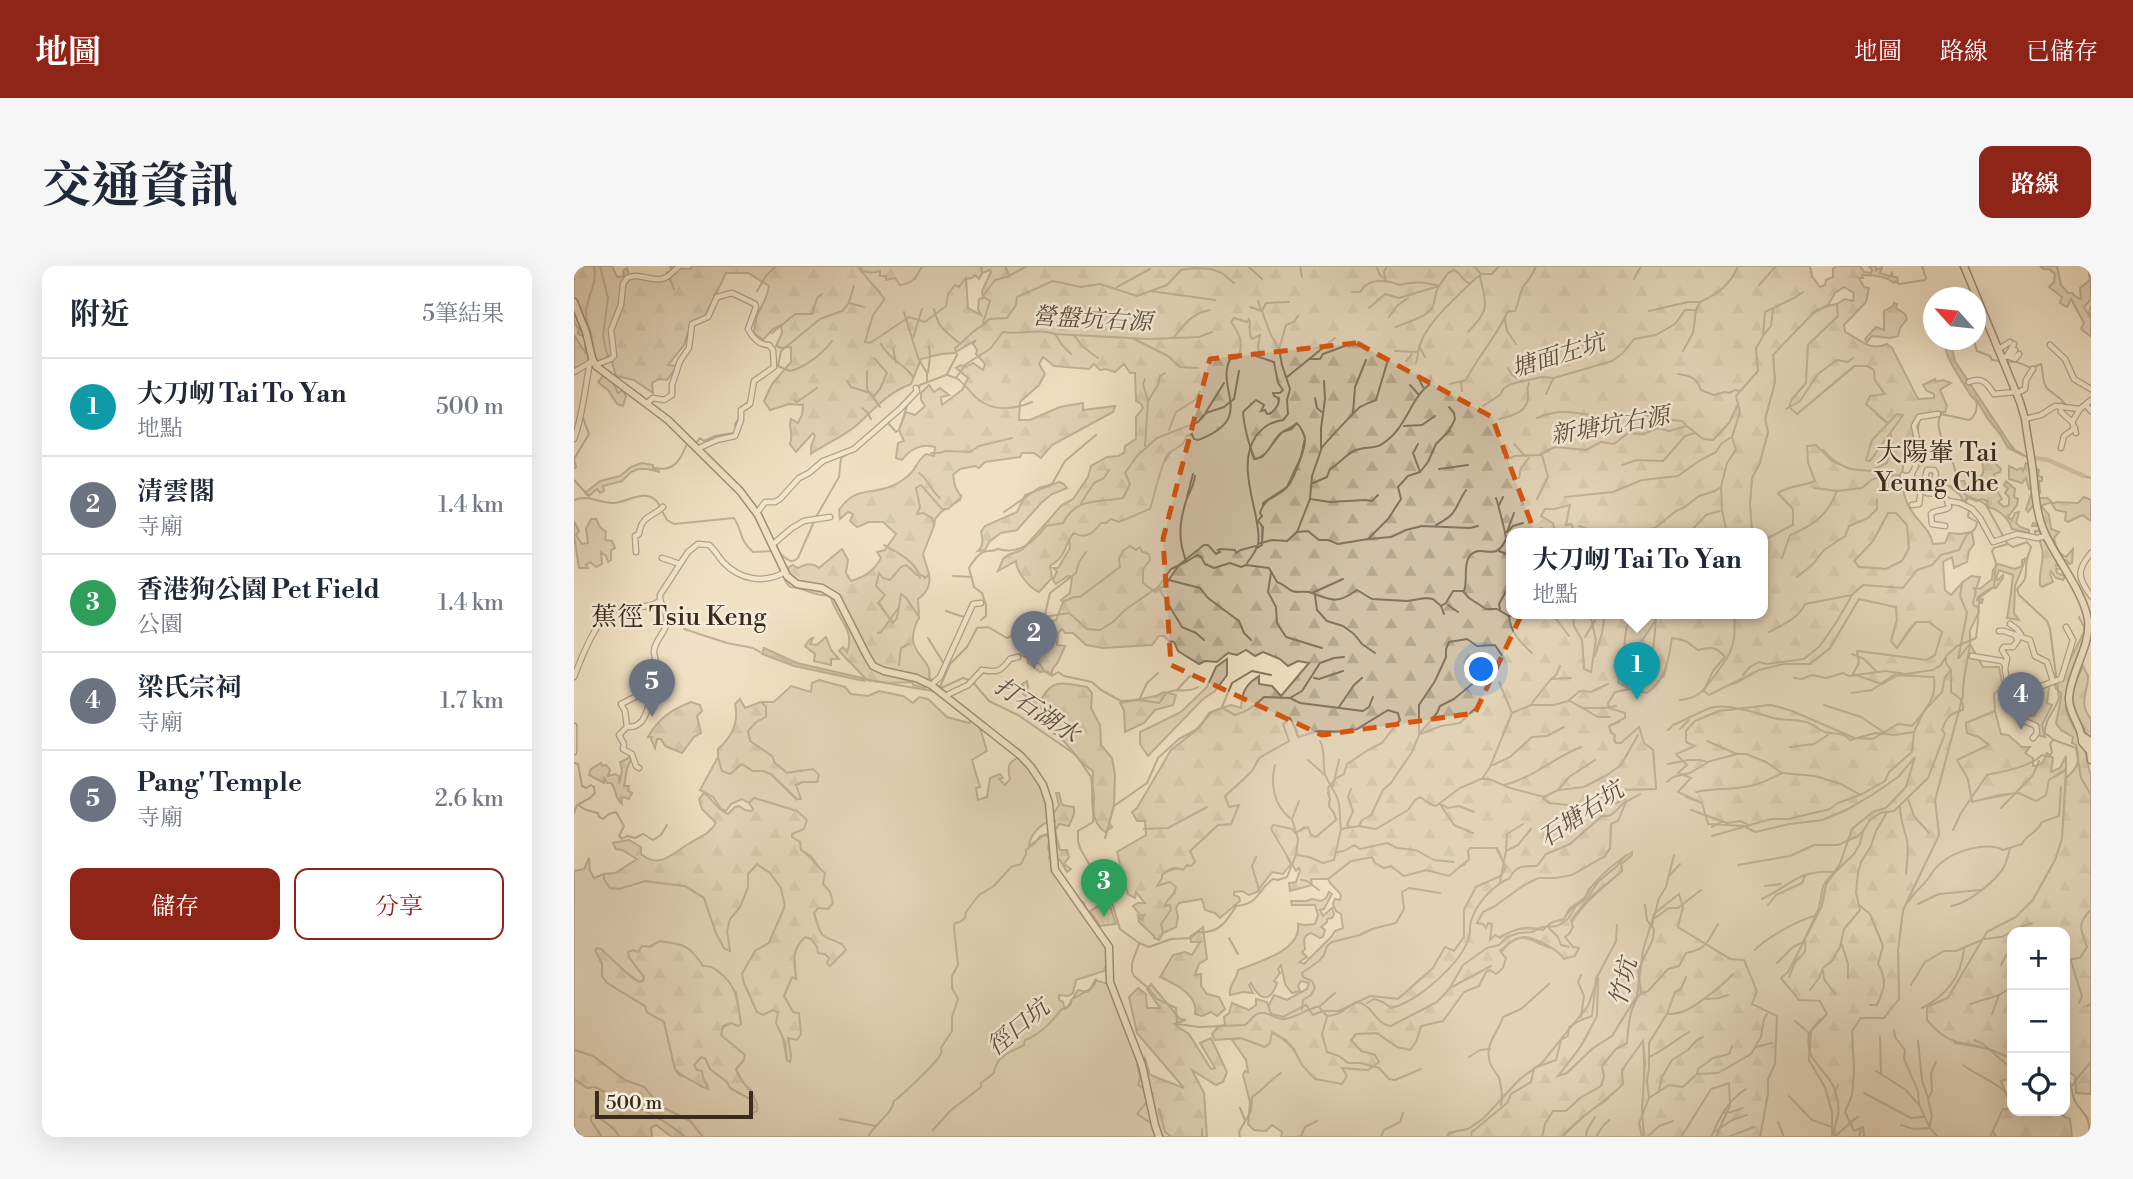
<!DOCTYPE html>
<html lang="zh-TW">
<head>
<meta charset="utf-8">
<style>
	body { margin:0; font-family:"Libre Bodoni","Noto Serif TC",serif; background:#f6f6f7; color:#1f2937 }
	.controls { position:absolute; right:21px; bottom:21px; display:grid; overflow:hidden; border-radius:14px; box-shadow:0 7px 28px #0002 }
	.controls button { width:63px; height:63px; display:grid; place-items:center; padding:0; border:0; border-bottom:2px solid #e0e1e3; background:#fff; color:#1f2937; font:35px sans-serif }
	.compass { position:absolute; left:1349px; top:21px; width:63px; height:63px; border-radius:50%; background:#fff; box-shadow:0 7px 28px #0002; rotate:297deg }
	.scale { position:absolute; left:21px; bottom:18px; width:158px; box-sizing:border-box; padding-left:7px; border:4px solid #3c2a1c; border-top:0; font-size:19px; line-height:24px; white-space:nowrap; color:#3c2a1c; -webkit-text-stroke:5px #f5ecd9; paint-order:stroke }
	.you { position:absolute; left:908px; top:404px; width:24px; height:24px; margin:-18px; border:5px solid #fff; border-radius:50%; background:#1a73e8; box-shadow:0 0 0 10px #1a73e833 }
	.badge { display:grid; place-items:center; width:46px; height:46px; border-radius:50%; background:#8f2418; color:#fff; font-size:23px; font-weight:700 }
	.pin { position:absolute; translate:-50% -58px; filter:drop-shadow(0 2px 4px #0008) }
	.pin::after { content:''; position:absolute; top:37px; width:24px; height:21px; background:inherit; clip-path:polygon(0 0,100% 0,50% 100%) }
	.popup { position:absolute; left:932px; top:262px; width:262px; height:91px; box-sizing:border-box; display:grid; place-content:center; border-radius:14px; background:#fff; filter:drop-shadow(0 2px 5px #0005); font-size:23px; white-space:nowrap; color:#747a83 }
	.popup b { font-size:26px; color:#1f2937 }
	.popup::after { content:''; position:absolute; left:50%; top:100%; margin-left:-14px; border:14px solid transparent; border-top-color:#fff }
	.list { margin:0; padding:0; list-style:none }
	h2 { display:flex; justify-content:space-between; align-items:center; height:91px; margin:0; padding:0 28px; font-size:30px }
	h2 small { font-size:23px; font-weight:400; color:#747a83 }
	.list li { display:grid; grid-template-columns:46px 1fr auto; gap:21px; align-items:center; box-sizing:border-box; height:98px; padding:0 28px; border-top:2px solid #e0e1e3 }
	.list b { display:block; font-size:26px; white-space:nowrap }
	.list p { margin:0; font-size:23px; white-space:nowrap; color:#747a83 }
	.list em { font-size:23px; font-style:normal; color:#747a83 }
	.actions { display:flex; gap:14px; padding:21px 28px }
	.actions a { flex:1; padding:16px 0; border:2px solid #8f2418; border-radius:14px; text-align:center; font-size:24px; color:#8f2418 }
	.actions .main { background:#8f2418; color:#fff }
	.icon { flex:none; width:38px; height:38px; fill:none; stroke:currentColor; stroke-width:2; stroke-linecap:round; stroke-linejoin:round }
	.map { position:relative; flex:none; width:1517px; height:871px; overflow:hidden; border-radius:14px }
	header { display:flex; align-items:center; gap:42px; box-sizing:border-box; height:98px; padding:0 35px; background:#8f2418; color:#fff }
	header strong { font-size:33px }
	nav { display:flex; gap:38px; margin-inline-start:auto; font-size:24px }
	.intro { display:flex; align-items:center; justify-content:space-between; box-sizing:border-box; height:168px; padding:0 42px }
	h1 { margin:0; font-size:49px }
	.button { padding:18px 32px; border-radius:14px; background:#8f2418; color:#fff; font-size:24px; font-weight:700 }
	main { display:flex; gap:42px; padding:0 42px }
	aside { flex:1; background:#fff; border-radius:14px; box-shadow:0 7px 28px #0002 }
	.map>svg:first-child { display:block }
</style>
</head>
<body>
<header>
<strong>地圖</strong>
<nav><a>地圖</a><a>路線</a><a>已儲存</a></nav>
</header>
<div class="intro"><h1>交通資訊</h1><a class="button">路線</a></div>
<main>
<aside>
<h2>附近<small>5筆結果</small></h2>
<ul class="list">
<li><span class="badge" style="background:#0f9aa8">1</span><div><b>大刀屻 Tai To Yan</b><p>地點</p></div><em>500 m</em></li>
<li><span class="badge" style="background:#6b7280">2</span><div><b>清雲閣</b><p>寺廟</p></div><em>1.4 km</em></li>
<li><span class="badge" style="background:#2e9e5b">3</span><div><b>香港狗公園 Pet Field</b><p>公園</p></div><em>1.4 km</em></li>
<li><span class="badge" style="background:#6b7280">4</span><div><b>梁氏宗祠</b><p>寺廟</p></div><em>1.7 km</em></li>
<li><span class="badge" style="background:#6b7280">5</span><div><b>Pang' Temple</b><p>寺廟</p></div><em>2.6 km</em></li>
</ul>
<div class="actions"><a class="main">儲存</a><a>分享</a></div>
</aside>
<div class="map">
<svg width="1517" height="871" viewBox="0 0 1517 871">
	<defs>
		<pattern id="forest-firs" width="22" height="20" patternUnits="userSpaceOnUse" patternTransform="scale(1.75)"><rect width="22" height="20" fill="#d1c2a7"/><path d="M5 1l3.5 6h-7zM16 11l3.5 6h-7z" fill="#b4a78f"/></pattern>
		<pattern id="cemetery-stones" width="16" height="16" patternUnits="userSpaceOnUse" patternTransform="scale(1.75)"><rect width="16" height="16" fill="#d1c2a7"/><path d="M2 7V4a2 2 0 0 1 4 0v3zM10 15v-3a2 2 0 0 1 4 0v3z" fill="#b4a78f"/></pattern>
		<pattern id="park-tufts" width="24" height="20" patternUnits="userSpaceOnUse" patternTransform="scale(1.75)"><rect width="24" height="20" fill="#d1c2a7"/><path d="M3 7l-1-3M5 7V3M7 7l1-3M15 17l-1-3M17 17v-4M19 17l1-3" fill="none" stroke="#b4a78f"/></pattern>
		<pattern id="water-waves" width="16" height="10" patternUnits="userSpaceOnUse" patternTransform="scale(1.75)"><rect width="16" height="10" fill="#b3a38b"/><path d="M0 5q4-4 8 0t8 0" fill="none" stroke="#938571"/></pattern>
	</defs>
	<rect width="100%" height="100%" fill="#f0e1c4"/>
	<filter id="stains"><feTurbulence type="fractalNoise" baseFrequency=".00286" numOctaves="4"/><feColorMatrix values="0 0 0 0 .2 0 0 0 0 .09 0 0 0 0 .02 0 0 0 .5 -.17"/></filter>
	<radialGradient id="worn" r=".72"><stop offset=".6" stop-color="#630" stop-opacity="0"/><stop offset="1" stop-color="#630" stop-opacity=".3"/></radialGradient>
	<g fill="#d1c2a7" stroke="#867662" stroke-width="2" fill-rule="evenodd">
		<path d="M0 0H31L41 30 36 89 22 97Z"/>
		<path d="M280 0H287V3L301 6 307 4 312 10 341 13 348 0H407L408 7 405 13 401 9 398 12 392 13 373 34 374 52 282 84 306 26Z"/>
		<path d="M1466 0H1483L1487 19 1494 27H1498L1502 31 1507 33 1506 22 1516 14 1514 0H1517V33L1510 41 1517 53V71L1507 63 1510 57 1497 33 1493 41 1486 37 1488 31 1475 21 1480 16 1481 8 1475 3H1469Z"/>
		<path d="M1263 38 1264 50 1234 80 1232 117 1218 133 1223 148 1281 100H1293L1300 104 1301 114 1311 129 1302 148 1316 159 1318 179 1313 197C1308 199 1301 204 1296 205 1278 208 1260 197 1249 184L1234 196 1241 215C1227 221 1220 217 1205 228L1219 243V259L1194 272 1189 280V268H1178L1176 238 1178 211 1185 199 1194 167 1191 153 1201 116 1199 89C1217 69 1235 41 1263 38Z"/>
		<path d="M659 52H675L677 56 675 61 686 68 684 82 686 84 684 87 687 91 700 96 710 124 703 130 705 136C703 141 700 148 693 148L677 138 670 154C674 167 675 180 680 193L688 191 708 166 718 163 723 157 726 159 731 172 727 191 713 221 689 237 688 279 686 281 662 287 646 286 602 305 592 318 581 326 569 317V303L576 294 573 287 568 286 506 331H500L489 336 487 334 496 327 498 311 494 310 482 318 479 314 483 305 479 302H484L496 282 495 272 500 267 528 257 591 195C597 184 607 172 618 168L652 103 656 93 660 91 657 57Z"/>
		<path d="M68 197 79 199V202L86 206 74 203H64L57 206 48 215 29 220 30 225 26 227 23 223 15 230 11 227 26 215 46 210 57 201Z"/>
		<path d="M347 218 373 230 387 229 386 234 367 246 361 253 360 260 358 252 342 249 346 241 341 222Z"/>
		<path d="M996 238 992 259 997 258 1002 268H981L982 265 967 250 971 243H980Z"/>
		<path d="M1314 247H1322L1333 259 1335 282 1328 295 1312 303 1285 301 1280 295 1299 275Z"/>
		<path d="M17 253H22L26 261 32 266 31 274 38 275 41 282 37 284V294L34 296 32 290 27 286 28 298 22 301 16 296 12 299 14 302H5L0 270V255L5 265 2 269 8 278 14 277 12 263Z"/>
		<path d="M332 298 343 309H348L351 312 355 308C357 319 353 327 344 333L345 351 332 332 320 358C307 341 296 329 305 307Z"/>
		<path d="M1397 310 1406 311 1401 327 1405 346 1396 364V378L1409 401H1425L1429 421 1420 428 1421 445 1392 457 1393 467 1405 471 1415 479 1384 494 1394 512 1398 535C1432 530 1463 523 1492 504L1488 573 1481 594 1459 634 1442 651 1413 666 1374 732 1353 741 1381 777 1417 783 1438 793V812L1427 815 1438 843 1429 844 1416 871H1290L1289 862 1280 865 1271 846 1278 829 1280 806 1278 764 1287 752 1325 733 1324 684 1329 644 1365 569 1361 534 1389 429C1388 411 1394 398 1395 380L1383 395 1393 347 1386 330 1388 317Z"/>
		<path d="M1285 333 1322 341 1323 354 1317 375 1323 382 1342 356H1355L1369 366 1361 389 1352 394 1283 385 1285 397 1279 408 1308 418 1324 409 1360 411C1363 433 1352 444 1338 460L1324 458 1299 473 1280 472 1218 445 1197 439 1145 445 1121 455 1112 465 1122 480 1113 499 1105 507 1118 512 1112 531 1128 537 1181 566 1215 558 1248 554 1272 544 1324 511 1342 489 1332 521 1312 542 1299 546 1278 563 1266 598 1252 619 1248 640 1246 735 1253 748 1237 765 1235 794 1251 821 1258 846V871H1186L1194 827V813L1201 798 1178 738 1156 693 1103 661 1109 641 1067 711 1063 730 1038 770 1018 783 993 807 983 811C1009 778 1027 759 1023 715L1014 740 968 797 946 813 910 852 894 863 875 867 873 871H707L708 866 698 859 692 865 680 864 674 858 676 836 669 809 671 805 674 806 672 794 658 774 667 772 691 781 697 766C713 774 720 782 728 799L794 804 801 789 787 785 777 774 782 768 803 767 823 781 842 776 847 760 869 754 890 726 905 719 912 706 916 704C951 640 959 694 999 681L990 671C1002 642 1025 625 1048 605L1047 598 1058 589 1015 623 1011 632 996 642 990 653 977 657 969 664C964 663 956 661 951 662 937 663 928 672 915 674L912 663 902 657 909 646 921 640 950 619 964 612H982L1031 590 1036 582 1037 557 1050 533 1043 537 1027 541 1021 537 1035 524 1082 523 1079 484 1070 477H1042L1035 460 1045 456 1041 445 1034 442V437L1041 426 1055 423 1043 416 1046 403 1053 417 1060 411 1061 401 1064 410V425L1090 410 1098 371 1112 375 1124 384C1136 381 1143 380 1151 391L1139 405 1130 425 1162 417 1185 404 1209 398H1236L1256 382Z"/>
		<path d="M999 348H1016L1022 374 1018 407 1010 403 1008 374 1000 360Z"/>
		<path d="M252 371 257 384 265 393H257V399L240 395 241 388 231 380 236 373 239 372 236 378 243 379Z"/>
		<path d="M653 393V409L641 425 629 433 574 490 566 478V466L607 446 633 421 642 401Z"/>
		<path d="M245 414 271 421 277 428 294 430 305 425 329 430 339 437 345 431 354 433 373 451 395 457 399 452 408 459 406 462 413 485 398 494 406 521 402 522 404 534 413 531 416 512 426 508 429 512 425 513 431 519 436 513C433 501 434 495 446 491 466 515 470 523 475 555 465 560 456 569 455 580L472 568 476 570 474 582 478 596 501 634 509 636C519 657 541 681 530 705L502 714 499 727 494 730 485 729V734L489 736 490 741 493 742 504 724 514 726 521 718V714L534 718 564 789 563 799 580 865 584 871H129L116 855 86 840 70 821 51 814 19 790 0 784V605L10 603 15 592 16 605 20 612 30 608V613L45 623 71 615 111 620 130 632 142 667 150 682 156 684 152 665 156 653 166 641 174 621V608L183 598 196 607 207 622 211 640 195 677 181 685 169 708 170 717 183 746 199 744 204 746 213 794 217 791 214 771 219 772V746L210 730 218 711 222 712C220 695 217 684 231 671L237 673 255 692 261 675 250 672 245 663 240 647 256 626 249 618 246 603 237 590 227 584 218 571 223 545 180 532 175 537 168 533 157 538 152 545 147 543 139 531 126 524 144 491 148 505 168 498 179 505H189L197 508 222 533V519L228 516 243 515 228 504 213 507 201 497 197 490 176 475 174 465 192 441 187 436H200L217 420 237 426 238 417ZM86 675 108 679 129 700 162 726 167 758 157 757 149 761 147 769 170 794 162 803 170 818 177 824 183 845 179 847 178 845 180 841 178 834 156 822 153 816 136 803 132 792 127 791 120 799 134 820 128 821 116 812 105 809 101 803 90 756 73 746 71 740 43 723 28 698 35 692C43 699 57 711 66 716L69 715 70 711 55 691Z"/>
		<path d="M1470 420 1475 421 1473 437 1478 439 1468 459 1471 471 1463 469V460L1446 450 1445 446 1449 439 1451 444H1454L1455 449 1460 450 1465 439 1457 435 1456 431Z"/>
		<path d="M814 444 824 447 826 454 808 477 794 484 770 508 761 513 754 527 756 533 755 540 760 547 762 554 742 571 737 569 730 561 721 568 713 591 717 598 709 608 698 606 683 626 675 629 668 625 660 626V629L665 631 666 635 646 652 641 647 631 644 628 633 605 637 602 642 604 651 602 661 589 667 587 658 593 648 592 636 601 627 596 616 582 620 588 612V609C597 600 613 604 621 596L616 585 644 559 657 558 651 530C663 519 679 508 685 492L714 475 709 458 717 452 724 471 744 465 778 466Z"/>
		<path d="M896 582H922L932 601 927 610 902 621 890 644V671L880 685 871 681 859 702 824 733 796 730 765 745H749L739 749 732 739 709 751 697 748 694 741 700 729 713 734 733 723 735 717 727 715 724 720 726 725 718 727 711 718 707 699 704 703 706 707 700 715 703 717C696 738 685 734 677 717L675 719 679 727 669 726 656 729C654 719 663 714 664 704 685 696 728 684 724 658L732 659 741 658 744 649 741 639H718L717 635H732L738 633 747 635 752 632 755 626 758 628 750 643 746 644 749 650 758 642 760 648 758 652 753 653V656L747 661 751 664 749 671 746 672 737 667C728 670 730 676 731 683L728 686 733 691 725 696 730 698 757 671 761 665 769 662 767 648 762 645 759 638 761 633 766 634 767 629C763 623 757 620 754 613L777 595 798 591 801 597 810 602 817 600 830 610 852 604 869 607 890 599 895 593 894 585Z"/>
		<path d="M1069 774C1072 807 1068 839 1070 871H988L1014 846 1034 833 1054 794Z"/>
		<path d="M1156 817V839L1142 871H1107L1137 823Z"/>
		<path d="M22 849 40 863 46 871H28L17 855 16 850Z"/>
	</g>
	<g fill="url(#forest-firs)" stroke="#867662" stroke-width="2" fill-rule="evenodd">
		<path d="M0 0H20C24 19 12 30 12 49 12 55 16 64 18 71L14 73 18 74 21 90 14 97 0 105V69L11 86 13 72 4 68 5 63 0 57Z"/>
		<path d="M26 0H38L43 11 50 10 49 5 53 2 55 9C70 7 85 19 98 3L96 0H283L309 31 310 34 299 49 291 76 296 77 335 51 351 56 372 40 374 28 381 19 385 21 392 12 394 42 407 49 404 43 405 33 409 32 408 25 417 6 416 4 408 7 407 0H1236L1238 10 1246 21 1251 19 1252 14 1259 11V3L1262 0H1286L1290 6 1297 7 1298 4 1295 0H1302V4L1308 1 1306 7 1316 10 1318 7 1319 11H1323L1324 15 1320 17C1312 10 1299 9 1288 9L1289 12H1285L1290 21 1295 22 1292 36 1270 59 1271 66C1286 73 1296 86 1313 78L1318 82 1344 133 1360 132V128L1353 125 1349 119 1361 113 1362 116 1369 114 1377 117 1366 124 1373 140 1371 146 1343 150 1344 165C1336 171 1335 179 1332 189 1325 210 1327 233 1342 251 1350 261 1356 265 1359 278L1371 277 1375 267 1386 268 1398 266 1400 278 1395 285 1393 296 1380 302 1378 291 1369 296 1371 324 1377 329 1388 317 1386 330 1393 347 1384 393 1396 378C1394 396 1388 411 1389 429L1361 534 1365 569 1329 644 1324 684 1325 733 1310 752H1287L1278 765 1280 806 1278 829 1271 846 1280 865 1289 861 1290 871H1258V846L1251 821 1235 794 1237 765 1253 748 1246 735 1225 734 1207 712 1214 706 1248 640 1252 619 1266 598 1278 563 1299 546 1312 542 1332 521 1341 491 1324 511 1298 529 1272 544 1248 554 1215 558 1181 566 1170 560 1134 558 1128 537 1104 526 1117 512 1104 507 1113 499 1102 488 1121 480 1112 476V465L1121 455 1145 445 1197 439 1218 445 1280 472 1299 473 1324 458 1338 460C1352 444 1363 433 1360 411L1324 409 1308 418 1279 408 1285 397 1283 385 1352 394 1361 389 1368 366 1355 356H1342L1334 365 1323 382 1317 375 1323 354 1322 341 1285 333 1256 382 1236 398H1209L1185 404 1135 429 1130 425 1139 405 1151 391C1143 380 1136 381 1124 384L1112 375 1098 372C1094 395 1093 412 1073 427L1064 425V410L1062 402 1060 411 1057 416 1053 417 1047 403 1044 416 1055 423 1041 426 1034 437 1035 442 1051 447V452L1035 460 1037 467 1041 469 1040 474 1042 477H1047L1065 461 1070 477 1079 484 1082 523 1035 524 1022 537 1027 541 1043 537 1051 532 1052 536 1044 555 1037 558 1036 582 1031 590 998 609 982 612H964L950 619 921 640 909 646 903 657 909 658 912 662 914 657 918 658 916 674 921 669 926 672C940 662 952 661 969 664L977 657 990 653C996 643 1000 640 1009 633 1013 630 1015 623 1019 619 1030 606 1043 595 1058 586V589L1047 598 1048 605 1013 634 997 654 999 661 995 668 991 671 999 681 1005 682 1001 690 990 693C985 684 962 672 951 671 940 671 933 679 926 685L932 692 929 702 922 708 916 704 912 706 905 720 890 726 869 755 847 760 842 776 836 784 823 781 803 767 782 768 777 774 787 785 801 789 805 796 794 804 768 802 773 810 768 818 741 813 728 799 720 783 712 774 698 766 696 777 691 781 667 772 641 774 638 768 645 760 651 759 650 751 655 747 658 737 675 744 682 739V733L693 736 697 748 709 751 732 739 739 749 749 745H765L796 730 824 733 859 702 871 681 880 685 890 671V644L902 621 927 610 932 601 923 582H896L894 585 895 593 875 610 852 604 830 610 817 600 810 602 801 597 798 591 777 595 754 613H737L738 619 716 625 715 617 722 616 726 604 725 602 722 605 697 563 699 559 718 563 721 567 734 561 737 569 742 571 762 554 760 547 755 540 756 533 754 522 761 513 770 508 773 498 794 484 808 477 826 454 824 447 814 444 778 466 744 465 724 471 723 465 716 452 709 458 715 475 685 492 678 505 651 530 655 541 665 539 657 558 644 559 616 585 621 596 617 600 613 599 609 604C600 600 595 602 588 609V612L583 620 596 616 602 621C601 630 592 632 591 640L596 639 597 644 587 658 589 667 585 674 580 672V670L565 656 564 650 568 654 570 649 567 650 559 640 564 637H571L562 626 561 632 554 628 551 618H543L542 615 551 613 547 608 541 612C548 603 546 596 543 586L572 569 571 555H563L558 546 563 542 597 484 620 466 639 445 657 439 667 442C668 426 671 419 685 410V418L698 420 707 430 735 397 724 395 714 400 706 393 689 386 681 390 672 384 663 389 654 387 643 396 631 395 625 398 604 385 600 376 595 375 590 370H585L578 379 529 382 512 379 499 367H491L488 363 484 367 483 379 491 380 484 396 478 404V408L472 405 466 406 454 397 453 382 471 356 482 354 489 336 500 331H506L546 301 545 292 549 285 556 280 562 284 566 281 568 286 575 288 576 294 569 303V317L581 326 592 318 605 299 630 279H634L642 288 646 286 644 284 646 283 661 284 662 287 667 284 681 280 683 282 688 279 689 261 684 255 688 250 686 247C692 228 704 233 714 220 720 213 732 181 731 172 730 166 726 161 723 157 718 162 712 163 707 167 697 176 695 190 681 193 675 180 670 160 669 146L682 134 690 139 687 145 691 144 693 148H696C701 143 706 139 705 132L700 130 699 127H706L709 124 704 117 700 96 682 90 686 86 684 82 686 69 678 73C673 66 678 60 675 53L673 56 660 52 657 56C666 68 670 78 664 92L656 93C641 124 683 152 624 174L620 173 618 168 613 169C608 184 602 180 594 188 587 197 580 231 576 243L545 256 537 253 532 257H527C520 266 512 274 500 267 488 280 496 287 476 300L478 312 465 326C455 322 442 305 442 295L424 305 429 293 434 289 448 284 488 239 499 233 514 211 517 200 533 191 544 190 550 187 551 180 562 173V151L569 142 567 138 562 135 561 107H556L550 98 541 106 532 103 526 104 520 98 515 103 480 100 469 91 465 98 471 108 465 119 446 136 445 154H456L486 141 509 137V144L541 140 539 146 478 179 467 192 460 187H448L446 191 411 196 405 202 401 200 386 203 379 209 381 220 387 231 374 243H368L347 219 342 222 346 241 343 248 349 247 358 252 360 260 349 288 355 308 351 312 348 309H343L332 299 327 301 316 314 309 312 305 307 302 320 311 329 304 337 319 357 323 352 327 328 332 332 345 351C342 358 338 366 339 374 340 389 359 397 355 411L358 414 351 422 339 419 338 416 315 417 293 414 265 385 269 381 273 386C282 364 262 351 257 332L253 329C241 331 229 321 216 321L211 315 215 301 219 299 224 302C232 298 238 296 245 302L268 283 274 294 272 307 277 315C291 311 300 305 307 292L303 286 311 284 322 268 309 256H295L283 261 276 255 279 248 274 246 266 253 265 244C281 221 293 229 315 221 322 219 333 212 338 206 343 199 345 193 352 188L360 190 361 181C348 177 336 183 328 194L322 192 324 177 330 175 325 164 332 146 341 149 351 140 347 134V127L355 119 360 126 366 122 375 129 367 131 368 139 388 124 394 112 382 102 387 99 392 101 399 97 409 104 411 98 402 88 403 84 399 78 402 74 380 87 367 88 347 93 337 118C315 126 300 143 284 158 271 170 251 178 237 188V180L241 170 239 167 222 186 216 178C220 167 214 163 217 153L224 157 228 149 229 139 215 138 196 144 190 135 198 118 217 96V81L206 82 202 80 208 67 207 59 199 63 189 74 180 67C180 46 193 37 195 20L174 7H152L131 50 116 60 110 79 94 99 103 100 93 114 85 113 78 117 79 127 60 114 42 110 38 96 32 85 29 69 34 32ZM1270 21 1280 27 1279 35 1271 33 1263 38 1264 50 1234 79 1232 117 1218 133 1215 141 1223 148 1280 100H1293L1300 104 1301 114 1311 128 1296 130 1292 138 1316 159 1318 179 1313 197 1297 205 1276 203 1258 195 1242 179 1233 180 1234 196 1241 215C1228 221 1219 218 1204 227L1219 243V259L1194 272 1189 280V348H1016L1022 374 1017 406 1010 403 1008 374 1000 360 999 348H937V268H981L979 257 967 250 971 243H980L996 239 992 259 997 258 1002 268H1178L1176 238 1178 212 1185 199 1194 166 1191 153 1201 116 1199 89 1240 46 1254 39 1261 27ZM1314 247H1322L1333 259 1335 282 1328 295 1312 303 1285 301 1280 295 1299 275Z"/>
		<path d="M287 0H348C342 11 339 18 326 19L321 12 312 14V10H306V5C295 8 298 6 288 5Z"/>
		<path d="M1320 37 1323 38 1322 42 1331 48 1333 53 1326 62 1324 70 1316 72 1298 70 1293 76 1291 73 1302 61 1310 64V45L1319 40Z"/>
		<path d="M30 109 40 118 44 127 49 124 52 130 49 140 43 138 34 124 24 116Z"/>
		<path d="M1415 191 1427 203 1426 206 1420 208 1422 223 1428 233 1424 236 1430 241 1435 239V231L1431 227 1434 223 1430 219 1432 215 1441 223 1440 231 1444 233 1443 239 1434 251 1438 254 1441 247 1445 246 1442 257 1446 261 1455 264V267L1438 263C1434 252 1426 244 1414 241L1413 235 1408 233 1402 235 1395 232 1389 235 1386 229 1375 220 1381 221 1384 215H1390L1391 218 1394 219C1405 216 1414 207 1407 195Z"/>
		<path d="M1452 197 1465 204 1464 210 1468 211V215H1465L1466 226 1459 221 1455 223 1452 212 1448 217 1435 213V200L1443 204 1447 202 1449 205Z"/>
		<path d="M485 216 490 218 493 222 478 228 468 236 443 264 427 267 415 276 411 284 404 285C410 280 409 273 407 266L411 260 443 246 451 229Z"/>
		<path d="M1459 223 1464 232H1473L1478 236 1469 239 1468 241 1475 249 1477 263 1485 266 1480 272C1482 280 1483 287 1492 291L1499 283 1498 297 1495 298 1492 294 1483 296 1482 300 1491 297 1493 301 1482 303 1483 307 1491 310 1489 314 1482 312 1477 305 1476 308 1479 316 1468 321 1466 319C1464 304 1473 292 1466 276L1468 272 1461 270V265H1466L1465 260H1458L1459 257 1464 258 1461 241H1458L1454 246 1452 243Z"/>
		<path d="M1510 231 1517 234V255L1508 249 1494 256 1491 254 1492 246 1482 244 1478 238 1483 236 1504 237Z"/>
		<path d="M1452 292 1441 320 1440 347 1445 354 1433 352C1436 337 1437 325 1439 309L1425 304 1422 313 1424 314 1429 309V312L1422 322H1417L1404 331 1403 334 1409 333 1408 337 1406 336 1404 341 1400 340 1399 336 1402 326 1400 322 1406 323 1418 313 1419 304 1424 298 1441 303 1448 300V294Z"/>
		<path d="M1510 361 1512 363C1508 387 1490 411 1492 437 1492 453 1503 464 1509 478 1513 487 1513 499 1517 510V828L1502 827 1501 810 1491 804V666H1438V793C1431 790 1424 786 1417 784 1386 773 1378 783 1353 754V741L1374 732 1413 666 1442 651 1459 634 1481 594 1488 573 1492 512C1505 501 1506 495 1502 479L1498 477 1499 471 1487 464 1482 457 1487 433V427L1482 423 1480 415 1486 414 1510 366Z"/>
		<path d="M1509 400 1514 410C1514 426 1504 438 1517 453V481C1506 444 1487 443 1509 400Z"/>
		<path d="M453 415 455 428 460 432H468C480 411 492 418 513 421L518 427 517 442 526 459 527 479 538 492 541 509 540 539 535 557 538 561 531 566C513 554 519 523 519 505L508 497 484 468H480L479 462 475 458H471L472 446 449 428 451 423 448 418Z"/>
		<path d="M590 426 602 429 599 439 581 444 570 457 551 466 550 444 546 437 582 430Z"/>
		<path d="M166 433 171 442 187 436 192 441V451L182 456 174 465 176 475 198 490 201 497 213 507 239 503 245 509 243 516H228L222 519 227 533H223L197 508 189 505H179L168 498 156 508 148 505 144 491V483C158 471 165 456 161 438Z"/>
		<path d="M117 436 126 439 128 445 123 450 127 467 120 471 108 487 91 480 87 473H83L81 482 77 473 78 471H74C85 452 97 444 117 436Z"/>
		<path d="M1421 445 1427 468 1434 469 1448 481H1456L1451 487 1459 492V500C1468 500 1470 495 1473 487L1479 492 1477 506 1486 502 1492 490V503L1475 514 1472 529 1462 535 1445 527 1425 529 1398 536 1394 513 1383 494 1415 479 1405 471 1393 467 1392 457Z"/>
		<path d="M56 490 57 494C50 505 53 509 50 520H55L54 525 58 527 55 533 50 531 47 533 48 538C40 532 43 524 37 517H33L30 511V517L15 509 17 503 27 497 28 500 32 499 36 504 34 510 41 508 45 510V518L48 505 46 496 53 493Z"/>
		<path d="M130 527C140 534 143 544 154 548L161 541 165 540 171 544 178 545 179 543 175 537 180 532 223 545 233 554 230 563 218 568V571L226 576 227 584C238 591 241 600 251 607L249 618 256 626 259 637 254 643 244 642 240 647C248 674 245 668 268 678L272 684 256 700 253 697 255 692 251 688 244 687 243 681 237 673 231 671C217 684 220 695 222 713L218 711 210 730 219 746 225 747 227 768 223 774 214 772 217 791 216 796 213 794 211 776 202 757 204 746 199 744 189 749 183 746 170 717 168 708 181 685 195 677 211 640 207 622 196 607 183 598 174 608V621L166 641 156 653 153 665 156 685 150 682 142 667 130 632 111 620 71 615 45 623 36 622 30 613V608L41 607 63 593 48 584 42 583 39 577 55 574 67 581V588C86 604 98 587 116 577 127 570 134 569 142 557L128 543 125 533Z"/>
		<path d="M482 527H485L488 539 500 541V548L495 560 485 558 481 565 486 584H493L495 591 490 598 497 603 493 606 486 594 475 592 480 573 474 561 481 555 477 551 485 539Z"/>
		<path d="M1105 628 1109 641 1104 661 1156 693 1170 694 1183 725 1178 738 1203 750 1201 798 1194 813V827L1186 871H1142L1156 839 1155 817 1137 823 1107 871H1070L1068 844 1071 795 1069 775 1048 804 1049 818C1030 838 1005 850 988 871H873L875 867 894 863 910 852 946 813 968 797 1014 740 1024 712 1023 750 1007 780 984 810 993 807 1018 783 1038 770 1063 730 1069 684 1080 648Z"/>
		<path d="M629 661 633 693 625 698 621 709 627 708V720L633 728 645 731 651 743 643 750 637 746 628 750 621 748C625 729 601 718 586 711L599 689 611 686 618 689 626 676H617L616 671Z"/>
		<path d="M86 675C111 679 115 679 129 700 136 700 139 701 145 706 164 721 163 735 167 758L164 760 157 757 149 760 147 769 171 789 170 794 162 803C166 820 185 826 183 845L179 847 177 846 180 841 178 834 156 822 153 816 136 803 131 792 127 791 120 799 123 804 128 805 129 812 134 823C127 820 104 808 101 803L90 756 73 746 71 740 33 717 28 710V698L21 684 23 682 27 683 58 712 65 716 69 715 70 711 55 691 54 686 59 684 64 686 68 680 76 681Z"/>
		<path d="M577 718 606 753 612 754 600 758 615 768 637 803 641 802 626 777 637 772 653 806 649 816 642 819 618 804 630 827 633 871H588L584 862 563 848 579 828 564 819 571 792 576 809 610 822 563 767 555 731 564 722 572 728 573 742H586L573 723Z"/>
		<path d="M0 784 19 790 51 814 70 821 86 840 116 855 129 871H98L82 859 77 862 78 871H46L40 863 22 849 17 850V855L28 871H7L0 862Z"/>
		<path d="M1429 843 1485 845 1483 847 1496 853 1498 871H1416Z"/>
	</g>
	<path fill="url(#cemetery-stones)" stroke="#867662" stroke-width="2" d="M1323 148 1329 149 1296 195 1292 194 1298 174Z"/>
	<path fill="url(#park-tufts)" stroke="#867662" stroke-width="2" d="M534 634 542 658 526 660 516 645Z"/>
	<g fill="url(#water-waves)" stroke="#83735f" stroke-width="2">
		<path d="M1369 74H1376L1381 95 1436 178 1441 184 1455 192 1434 182 1426 168 1413 152 1404 136 1397 130 1382 106 1374 91Z"/>
		<path d="M190 382 223 397 289 412 290 415 220 400 188 388Z"/>
	</g>
	<g fill="none" stroke-linecap="round" stroke-linejoin="round">
		<g stroke="#83735f" stroke-width="2">
			<path d="M431 0 435 9"/>
			<path d="M674 0 688 13"/>
			<path d="M726 0 728 11"/>
			<path d="M802 0 806 9 811 13"/>
			<path d="M900 0 906 7"/>
			<path d="M1386 0 1394 18"/>
			<path d="M93 6 100 23"/>
			<path d="M1060 13 1067 0"/>
			<path d="M1321 15 1325 18 1351 14 1352 12 1348 0"/>
			<path d="M812 16 810 6 813 0"/>
			<path d="M1185 19 1202 0"/>
			<path d="M543 21 576 3"/>
			<path d="M183 25 192 10 202 0"/>
			<path d="M576 25 641 34"/>
			<path d="M778 26H786C794 12 811 13 825 19 839 15 850 16 865 20 860 27 862 35 858 42 851 52 833 56 822 61"/>
			<path d="M684 35 687 44"/>
			<path d="M275 36 280 20"/>
			<path d="M1517 40 1515 46 1517 50"/>
			<path d="M676 41 688 45"/>
			<path d="M795 42 811 28 825 32 865 20 874 7 880 4C887 7 888 15 895 17"/>
			<path d="M360 43C365 64 371 64 385 77"/>
			<path d="M1075 45 1114 36H1125"/>
			<path d="M330 46 344 92 353 107V116"/>
			<path d="M815 51 823 40 834 32"/>
			<path d="M931 54 933 65 942 78"/>
			<path d="M408 60 415 53 433 52 442 39 443 31 479 15 507 21 526 18 563 30 593 19 607 4 620 2 637 3 648 7 660 17"/>
			<path d="M894 66C917 43 912 39 906 10"/>
			<path d="M198 67 221 48H238L243 32 248 28"/>
			<path d="M481 68 488 79 497 88"/>
			<path d="M500 69 508 80 524 92"/>
			<path d="M1189 70 1197 60 1199 43"/>
			<path d="M600 71C611 58 618 47 636 44"/>
			<path d="M339 72 348 43"/>
			<path d="M560 73 594 90 606 101 624 102"/>
			<path d="M1393 74 1400 75 1403 85 1416 90 1418 94 1425 95"/>
			<path d="M258 75C248 88 232 101 216 105L204 100 207 85 246 53 268 45 275 37 290 41"/>
			<path d="M307 78C316 95 330 97 339 111"/>
			<path d="M845 80 851 91"/>
			<path d="M319 82 322 97"/>
			<path d="M704 82 696 67 688 45 692 37 715 36"/>
			<path d="M821 85 844 86C849 58 882 32 902 12L908 8H918L925 0"/>
			<path d="M1109 85 1119 67 1122 44"/>
			<path d="M1490 89 1497 102"/>
			<path d="M300 92 313 107 306 123 299 131 306 141"/>
			<path d="M735 93H746L749 88 771 80"/>
			<path d="M832 95 838 88"/>
			<path d="M1431 96C1434 96 1438 95 1442 96 1455 99 1453 105 1467 98 1470 106 1467 114 1473 122 1479 129 1485 129 1492 139L1496 140"/>
			<path d="M842 97 844 88"/>
			<path d="M934 102 938 109 948 115"/>
			<path d="M293 105V123L299 131"/>
			<path d="M354 106 356 91 355 80"/>
			<path d="M373 108 383 89 381 82C391 75 396 66 408 60L416 35 409 30 421 14 433 11 453 0"/>
			<path d="M1104 108C1117 110 1122 111 1127 124L1140 129 1151 126 1155 127 1161 124 1165 125"/>
			<path d="M373 109 382 112 392 98 416 83 429 66C449 69 464 62 481 68L574 73 625 71 638 66"/>
			<path d="M843 109 849 121"/>
			<path d="M713 111 761 72"/>
			<path d="M382 112C391 117 396 127 405 134 420 146 442 143 458 136"/>
			<path d="M571 113 569 118 574 135"/>
			<path d="M273 115 277 121 296 127"/>
			<path d="M887 116 888 125"/>
			<path d="M876 118 892 114C904 90 923 70 934 45H941C945 37 945 29 949 21 954 14 959 9 962 0"/>
			<path d="M836 119 845 129"/>
			<path d="M344 124 346 119 372 109"/>
			<path d="M972 128 979 113"/>
			<path d="M741 132 743 142 748 146"/>
			<path d="M220 134 223 136 243 122"/>
			<path d="M1402 134C1404 141 1402 150 1395 154L1367 148C1358 163 1376 185 1380 200 1383 210 1382 218 1389 226 1394 233 1405 232 1412 239L1433 277"/>
			<path d="M909 140 926 129 930 122 937 118 968 111 980 112 1038 95 1049 87 1060 73 1082 69 1101 58 1111 44H1122L1126 36C1144 28 1156 19 1164 0"/>
			<path d="M288 142 293 146 297 153"/>
			<path d="M1212 143 1226 135 1244 108 1263 94 1274 96 1279 92"/>
			<path d="M632 146 650 117"/>
			<path d="M779 147 781 121 792 94"/>
			<path d="M963 152C988 141 1007 148 1033 152 1042 153 1050 147 1059 148 1076 149 1091 154 1108 155L1111 158"/>
			<path d="M925 153C940 149 955 146 954 128 954 117 952 128 955 117"/>
			<path d="M311 159 314 157 322 166 325 164 334 137"/>
			<path d="M830 160 848 159 861 150"/>
			<path d="M162 163 161 158 165 152"/>
			<path d="M595 164 602 146 621 134 626 125"/>
			<path d="M1343 167 1345 156"/>
			<path d="M123 176 126 172 130 175 141 170 159 167"/>
			<path d="M844 178 839 187 846 206"/>
			<path d="M940 178 951 190"/>
			<path d="M571 180 574 135 584 119 586 110 591 107"/>
			<path d="M747 183C749 179 782 144 786 141 791 138 797 136 802 134L813 97"/>
			<path d="M357 187H365L372 185 396 186 405 180 438 172"/>
			<path d="M934 193 941 190 965 189 981 181 1012 184 1027 176 1040 178 1054 167 1069 168 1084 162 1095 165 1113 160 1129 173 1139 174 1155 157 1164 138"/>
			<path d="M1048 199 1063 194 1089 195 1111 170 1121 167"/>
			<path d="M1343 200 1349 199 1350 196 1344 183 1346 179 1344 173"/>
			<path d="M0 202 2 201 0 193 15 168 9 152"/>
			<path d="M81 202C99 206 106 195 112 180"/>
			<path d="M865 203 894 199"/>
			<path d="M345 207C356 215 356 224 366 232"/>
			<path d="M1510 210 1517 212"/>
			<path d="M945 212 947 202 955 192"/>
			<path d="M0 214 14 229"/>
			<path d="M739 217 753 211 756 203C765 198 773 187 782 184 800 178 799 187 817 171 833 157 838 131 855 119L857 110"/>
			<path d="M1147 221 1148 244 1153 268"/>
			<path d="M1240 222 1263 225"/>
			<path d="M613 231 619 208"/>
			<path d="M991 231 1039 226 1068 214 1104 210 1125 195 1142 186 1148 177 1156 172"/>
			<path d="M922 232C924 238 932 268 932 273"/>
			<path d="M736 233 756 236 791 234 798 235 804 229"/>
			<path d="M963 233 974 211 968 189"/>
			<path d="M0 234C15 228 24 237 39 237 51 237 61 228 73 230 80 231 83 235 86 240"/>
			<path d="M507 237 520 217 530 212 535 204"/>
			<path d="M1392 238 1393 230"/>
			<path d="M925 239 929 231"/>
			<path d="M88 245 93 254 100 258 160 252C170 267 163 271 179 286L198 285"/>
			<path d="M430 246 465 222 478 218 491 195 522 169"/>
			<path d="M862 259C886 246 879 243 892 224"/>
			<path d="M1005 260 1028 268"/>
			<path d="M723 266 734 265 745 274H754L764 278 794 273 814 253 827 233 824 221 834 210 846 206 854 196 862 178 875 165 881 153 880 147 875 141"/>
			<path d="M933 266 940 247"/>
			<path d="M933 266 939 260 949 257"/>
			<path d="M949 268 968 262"/>
			<path d="M1062 268 1070 264 1081 262"/>
			<path d="M1081 268V262L1102 245 1111 241 1125 230 1141 225 1147 221 1153 197 1162 184 1158 171 1166 146 1162 130 1184 105 1182 82 1189 70 1191 46 1220 32 1229 26"/>
			<path d="M1114 268 1132 249 1146 245"/>
			<path d="M795 273 817 271 832 264 848 260 896 262 904 260"/>
			<path d="M684 278 698 274 713 275 723 266 736 233 738 210 747 184V162L751 133 750 115"/>
			<path d="M310 279C323 286 343 296 346 312"/>
			<path d="M925 285 937 290"/>
			<path d="M205 287C212 292 217 299 224 292L242 251 265 211 267 192 277 186"/>
			<path d="M1208 292 1216 269C1240 259 1254 249 1263 225 1271 224 1279 223 1287 222 1291 221 1292 218 1296 215 1303 210 1320 208 1329 210"/>
			<path d="M612 295C604 273 605 258 612 235 615 226 620 220 621 210"/>
			<path d="M673 297C677 292 682 285 684 278 686 270 683 259 682 251 677 226 666 193 682 170 690 160 697 156 709 154L714 148 713 134 716 123 708 99 705 83 712 59 720 56 724 50"/>
			<path d="M697 307 694 326 702 341 703 357 712 371 748 382"/>
			<path d="M379 310 398 311"/>
			<path d="M1223 311 1239 298 1250 284 1271 270 1275 260 1294 252 1303 243V233"/>
			<path d="M591 313 626 322 634 332 665 355 670 367 677 374"/>
			<path d="M584 321 608 361 622 367 630 374"/>
			<path d="M890 325C894 314 889 301 895 291 907 275 921 299 932 273L937 271"/>
			<path d="M738 327 769 313"/>
			<path d="M741 329 743 344 753 355 769 360 780 368 788 378 801 387"/>
			<path d="M874 339 884 346"/>
			<path d="M867 340 870 348"/>
			<path d="M926 343 925 338 937 316"/>
			<path d="M372 345 390 351"/>
			<path d="M975 348 983 354 995 370"/>
			<path d="M935 350C936 366 947 377 958 387"/>
			<path d="M1505 351 1509 359"/>
			<path d="M470 353 476 327 502 307 505 296 512 286"/>
			<path d="M407 354 412 350V339L408 327 400 321 395 302C398 297 403 289 409 286 414 284 418 286 424 283 445 289 460 276 472 260L489 257C503 231 522 237 549 232L556 218 551 207 563 190 583 172 624 156 632 147 650 141 660 133 665 105"/>
			<path d="M110 363 153 377 179 382 186 386"/>
			<path d="M1195 366C1208 359 1225 352 1231 338L1278 329 1289 319 1329 322 1343 304 1358 299 1367 289 1385 284 1393 268C1399 266 1403 262 1403 256L1394 251 1395 243"/>
			<path d="M304 367 307 366 325 341"/>
			<path d="M1011 371 1022 353 1028 348"/>
			<path d="M354 372 370 398"/>
			<path d="M1067 376 1082 354"/>
			<path d="M445 388 466 398 470 405 478 410 484 406 490 410 518 416 527 424 547 435 565 434 585 437C588 434 590 429 593 427 602 421 613 428 624 421"/>
			<path d="M1278 388 1290 393 1302 405"/>
			<path d="M1021 390 1028 367 1031 348"/>
			<path d="M325 399 327 382 335 378"/>
			<path d="M1040 400 1050 383 1052 364 1057 348"/>
			<path d="M1071 409C1080 389 1081 370 1082 348"/>
			<path d="M1169 409 1176 401 1185 396 1193 398 1230 393 1246 380 1263 355 1277 331"/>
			<path d="M740 412 745 413 769 405"/>
			<path d="M1220 412 1228 413 1238 409 1252 412 1269 407 1275 410 1312 405 1332 408 1359 404 1367 399 1371 392"/>
			<path d="M288 413 359 425"/>
			<path d="M977 413 982 409 986 400"/>
			<path d="M925 416 938 447"/>
			<path d="M367 422 389 412 398 415 415 435 444 449 502 489 517 511 520 531 519 556 504 565V575L506 582 539 640 546 663 565 677 575 681 597 673 617 672 623 666C644 668 652 657 662 640 686 638 683 624 699 613L704 614 713 611 722 589 724 573 718 553 725 535"/>
			<path d="M365 423 376 398 393 381 403 362 414 361 433 372 476 350 495 347 513 363 526 364 539 356 551 344 584 321 597 303 612 296 623 289 627 291 631 298 640 302 656 297 667 301 672 299 695 302 703 316C710 318 712 322 718 325 723 327 729 325 735 326 758 334 762 339 783 324L798 333 833 335 852 332 859 333 867 340 872 337 879 325H889L895 332 912 343H923L935 350 945 348"/>
			<path d="M603 424 616 410"/>
			<path d="M1278 427 1298 424 1321 408"/>
			<path d="M716 432 728 425 746 397 760 392 770 391"/>
			<path d="M565 434 573 417 584 407"/>
			<path d="M1106 434C1114 433 1121 432 1127 426 1132 422 1154 392 1156 386 1162 374 1160 361 1161 348"/>
			<path d="M996 435 1024 451H1036"/>
			<path d="M958 437 977 413 997 412"/>
			<path d="M1250 439 1287 451 1311 467"/>
			<path d="M648 441 658 417 678 405 697 409"/>
			<path d="M765 441 780 419 788 412"/>
			<path d="M1009 442H1031L1042 440"/>
			<path d="M1106 463 1115 454"/>
			<path d="M1094 464 1099 459C1110 455 1130 443 1140 441 1156 438 1184 447 1199 452 1210 455 1227 452 1237 458 1242 461 1245 464 1251 466 1261 469 1268 465 1276 474L1301 467 1320 469 1340 466"/>
			<path d="M846 467 863 447 866 440 880 433 903 414"/>
			<path d="M846 468 867 460 886 457 909 435"/>
			<path d="M746 475C752 485 748 496 751 508 754 517 761 525 764 534 767 542 765 553 767 563"/>
			<path d="M1133 475 1163 488"/>
			<path d="M1216 481 1240 478 1254 469"/>
			<path d="M734 494 751 509"/>
			<path d="M0 497 4 498 8 520 12 522 17 519 20 521 21 527 16 532 5 538"/>
			<path d="M1094 498 1114 494H1126L1133 496 1163 488H1172L1192 496 1208 507 1241 510 1267 518 1285 528"/>
			<path d="M701 499C696 519 700 539 716 552"/>
			<path d="M919 499 936 491 958 471 973 470 990 461"/>
			<path d="M908 513 916 501 938 447 957 439H980L994 435 1006 425 1017 426 1034 418"/>
			<path d="M1093 516 1099 511 1116 507 1133 497"/>
			<path d="M930 519C961 511 979 492 1007 481"/>
			<path d="M759 520 765 494"/>
			<path d="M984 524 995 511 1021 494"/>
			<path d="M1122 526C1138 522 1153 524 1169 521 1183 520 1196 513 1208 507"/>
			<path d="M969 532 975 537 994 539"/>
			<path d="M1334 533 1340 550 1355 567"/>
			<path d="M866 538 880 559 899 567"/>
			<path d="M4 539 12 544 24 547 25 551 29 553 35 548 42 546 50 560 45 570 48 573 53 570 61 572 69 568 79 574 87 569 93 559"/>
			<path d="M868 539 874 542 885 540 900 546"/>
			<path d="M1326 540C1326 553 1330 562 1333 574 1335 585 1333 597 1332 608"/>
			<path d="M1427 542 1459 509 1465 495"/>
			<path d="M1117 544 1153 557 1166 555 1173 558"/>
			<path d="M0 547 3 539"/>
			<path d="M775 560 773 559 779 545 774 531 777 523"/>
			<path d="M785 560 788 554 797 549 809 524 817 517 838 486 845 469V439L861 415 872 391V383L875 376 893 373 903 380 921 379 929 391"/>
			<path d="M1138 561 1149 555"/>
			<path d="M570 563 594 562 633 541"/>
			<path d="M1379 564 1387 547 1413 509C1431 505 1456 501 1468 489L1475 491 1478 486 1476 478 1479 474"/>
			<path d="M1138 570 1197 553H1214L1256 543 1264 537 1288 528 1311 515 1315 506 1338 486 1340 466 1350 445 1368 426 1371 411 1377 404 1372 397V390L1383 380 1402 372C1404 358 1405 347 1405 332L1420 321 1422 297 1418 285 1420 282 1434 278 1439 281 1453 276 1457 281C1456 285 1454 289 1453 294 1450 309 1456 310 1443 323L1445 329 1473 355 1476 363 1485 432C1481 445 1470 454 1471 467L1480 474 1502 482 1507 512 1517 529"/>
			<path d="M531 572 540 540 573 517 584 492 605 473 625 462 635 447 648 442 661 449C673 446 681 440 690 431L716 432 726 437 789 445 795 441 799 431"/>
			<path d="M932 585 933 568 949 558"/>
			<path d="M763 586 770 585 780 579 786 583 813 577 823 582 842 584 860 594 880 596"/>
			<path d="M723 589 735 591 749 597 760 594 767 563 785 560 802 563 834 544 841 534 846 531 856 538 862 540 886 522 907 513H915L936 522 970 531 984 524 1010 521 1033 509 1047 499 1064 469"/>
			<path d="M682 591 678 600 686 627"/>
			<path d="M1164 599 1216 590 1240 579H1264L1284 570 1289 565"/>
			<path d="M1095 610 1106 598"/>
			<path d="M727 614 733 615 745 624"/>
			<path d="M926 616 932 585 944 579 957 563"/>
			<path d="M1191 620 1207 618"/>
			<path d="M1188 633C1215 620 1226 603 1259 606"/>
			<path d="M1335 635C1340 626 1347 622 1353 614 1358 608 1360 602 1367 597 1381 585 1412 575 1429 584L1448 578C1453 567 1461 570 1468 556L1485 550 1487 521"/>
			<path d="M1344 638 1365 628 1406 624"/>
			<path d="M1071 639 1073 654 1078 661"/>
			<path d="M1194 639 1202 629 1228 617 1231 610"/>
			<path d="M1285 639 1296 648 1309 680 1304 698C1314 715 1310 723 1303 739H1296"/>
			<path d="M1377 640C1393 638 1424 614 1431 599 1433 594 1434 588 1436 583"/>
			<path d="M1081 652 1095 642H1104L1127 624"/>
			<path d="M975 662 984 671 987 679 995 681"/>
			<path d="M655 672 664 688"/>
			<path d="M565 678 558 697V705L560 710 573 721 583 733 602 742 603 758 625 761 671 759C675 756 679 750 683 748 692 743 701 754 710 753 721 752 732 744 742 741H745L753 750C770 749 770 741 783 736 798 738 802 759 817 760L863 736 876 722 917 700"/>
			<path d="M1268 679 1274 698V712"/>
			<path d="M1181 684C1190 673 1226 653 1241 650L1245 642 1249 620 1253 614 1280 588 1286 578 1289 565 1296 554 1306 547 1320 545 1354 512 1371 468 1368 464C1372 451 1377 447 1389 444 1390 433 1385 432 1377 426V404"/>
			<path d="M1497 695 1508 730 1505 737"/>
			<path d="M1203 697 1219 681 1229 676 1241 651"/>
			<path d="M1427 699 1438 678"/>
			<path d="M1491 702 1497 693 1506 692 1513 681C1506 662 1503 659 1517 643"/>
			<path d="M1249 705 1250 713 1261 728"/>
			<path d="M1215 711C1218 706 1219 698 1223 694 1232 685 1232 688 1231 673"/>
			<path d="M1337 719 1351 696 1370 685H1382L1410 673 1428 671 1443 662 1458 657"/>
			<path d="M1491 719V720"/>
			<path d="M877 720 889 699 913 682 925 679 933 671 945 667 958 666 968 661 983 660 994 653 1002 640 1014 631 1024 616 1043 600 1051 590"/>
			<path d="M1236 724 1245 712 1249 702 1258 695 1266 681 1270 663 1286 644 1282 627 1284 606 1287 596 1297 580 1302 565 1312 548"/>
			<path d="M1069 727 1074 725 1094 703 1105 700 1112 687C1133 683 1134 675 1144 658"/>
			<path d="M1132 733 1145 732 1154 729"/>
			<path d="M793 737 800 733 809 736 817 742C842 737 888 697 895 671 897 666 895 660 897 655 902 638 919 619 936 612 942 599 950 600 963 600L972 588 996 578 1028 550C1040 551 1040 545 1049 538 1054 534 1061 531 1066 528"/>
			<path d="M1396 738 1425 729"/>
			<path d="M746 740 761 727"/>
			<path d="M1513 740 1517 737"/>
			<path d="M1348 742C1373 729 1387 711 1390 683"/>
			<path d="M728 744 729 734 737 729 741 722 738 715 729 711 728 707 745 695 750 689 753 680 758 676 786 669 798 663 822 657 830 643 828 626 835 622 866 627"/>
			<path d="M1094 748C1111 748 1120 740 1134 730 1143 723 1151 717 1159 708"/>
			<path d="M1418 748 1425 729 1438 721"/>
			<path d="M753 751 748 768 753 786 765 790 774 797H787L805 802 815 813 821 814 847 803"/>
			<path d="M1007 751 1010 730 1004 716 1007 709"/>
			<path d="M1221 755 1235 767C1231 792 1245 798 1257 816 1262 824 1266 841 1264 849 1262 858 1259 862 1260 871"/>
			<path d="M1320 764 1321 771 1331 784 1330 793 1344 825 1345 839 1356 862 1364 871"/>
			<path d="M1236 766 1246 753"/>
			<path d="M1306 771 1307 808"/>
			<path d="M1400 774 1409 778 1438 803"/>
			<path d="M1344 775 1348 814 1354 832"/>
			<path d="M1182 781 1198 777"/>
			<path d="M895 791 906 784 916 783"/>
			<path d="M1075 791C1089 785 1101 774 1115 766"/>
			<path d="M1389 799C1404 810 1424 817 1436 830"/>
			<path d="M1302 805 1332 824 1344 838"/>
			<path d="M1123 808 1144 807 1177 788 1187 771 1190 753 1193 748"/>
			<path d="M1491 810C1500 818 1496 827 1502 837 1510 849 1517 851 1515 869"/>
			<path d="M0 813 13 822 21 821C53 838 84 847 111 871"/>
			<path d="M1499 819C1504 809 1512 804 1517 795"/>
			<path d="M1085 824 1088 811 1098 794 1114 784 1123 774 1129 771"/>
			<path d="M1261 827 1264 819"/>
			<path d="M1290 827 1337 852 1349 851"/>
			<path d="M1215 830 1238 854 1258 861"/>
			<path d="M1075 832 1095 819 1109 821 1123 808 1124 803 1139 792 1155 788 1158 780"/>
			<path d="M927 839C929 831 927 820 925 812 923 807 918 803 916 797 910 778 924 767 929 751L947 743 975 718"/>
			<path d="M666 842 671 854"/>
			<path d="M585 843 591 866 598 871"/>
			<path d="M1150 847 1157 846 1169 842"/>
			<path d="M266 853 302 860"/>
			<path d="M1204 856 1210 871"/>
			<path d="M1327 859 1340 863 1356 862"/>
			<path d="M1356 859 1358 850 1354 833 1358 825 1357 807 1362 796"/>
			<path d="M628 863V871"/>
			<path d="M359 864 376 845 407 821V817L420 807C422 790 436 786 450 779L451 774C466 769 478 755 488 743H491L497 738V734L516 723 522 713"/>
			<path d="M1140 866 1158 854 1173 849"/>
			<path d="M1420 867 1422 871"/>
			<path d="M1261 870C1269 864 1278 854 1284 851"/>
			<path d="M294 871C301 857 317 850 320 835 327 830 366 794 367 787 368 785 367 784 367 782L378 765V751L384 733 378 722V710L384 699 380 661 381 657 386 656 391 652 392 646 405 629 420 620 437 601 447 598 452 588V584L460 578 466 570 476 569"/>
			<path d="M666 871 665 866 677 845 678 831C689 824 696 814 707 807"/>
			<path d="M722 871 727 870 731 861 743 855"/>
			<path d="M807 871 810 864 826 856 829 847"/>
			<path d="M897 871 898 866 933 837 937 828 957 816 960 802 982 794 987 774 994 770 995 761 1007 754 1018 750 1022 713 1042 675 1043 659"/>
			<path d="M968 871 971 858 979 845H992L1006 832 1027 820 1030 811 1028 800 1042 783 1053 777C1054 761 1056 739 1067 727L1064 704 1079 673 1080 664 1078 659 1085 632 1092 621 1100 589"/>
			<path d="M1012 871 1013 864 1021 851"/>
			<path d="M1022 871 1029 860 1035 854"/>
			<path d="M1068 871 1065 857 1075 832 1073 815 1075 802V777L1093 748 1101 726 1107 723 1112 711"/>
			<path d="M1073 871 1085 860 1099 855"/>
			<path d="M1137 871C1146 851 1153 835 1172 823"/>
			<path d="M1154 871 1180 861"/>
			<path d="M1285 871 1287 863"/>
		</g>
		<path stroke="#b3a38b" stroke-width="4.5" d="M1455 191 1474 194 1510 210"/>
		<g stroke="#695846" stroke-width="7">
			<g id="minor">
				<path d="M110 0H115"/>
				<path d="M1476 79 1491 93 1500 113 1517 123"/>
				<path d="M1425 83 1436 76"/>
				<path d="M1433 90 1440 78"/>
				<path d="M1437 91 1441 84"/>
				<path d="M1429 92 1433 90 1441 93 1445 88"/>
				<path d="M21 99 37 93 40 90 37 64 47 39 49 18 53 12C65 6 74 15 87 13 96 12 99 4 106 0"/>
				<path d="M0 106 17 96"/>
				<path d="M1395 116C1409 110 1414 119 1420 128L1442 126"/>
				<path d="M1443 127 1451 123 1452 114 1459 103"/>
				<path d="M72 138 79 132 90 134 98 129V119L106 95 115 82 118 58 134 51 143 31 158 27 181 38 182 41 174 63C178 71 185 79 195 79L199 84 200 101 180 115 176 138 167 144V154L161 170 143 174 123 183"/>
				<path d="M1512 139 1517 145"/>
				<path d="M1487 140V146L1498 156 1502 167"/>
				<path d="M1451 153 1467 149 1481 140 1506 143 1517 134"/>
				<path d="M1498 156 1506 143"/>
				<path d="M0 173C9 149 11 122 16 96"/>
				<path d="M1487 182 1490 170 1501 162"/>
				<path d="M1329 209V211L1337 209 1342 200 1337 184 1343 173 1340 160 1345 151 1364 148"/>
				<path d="M1337 209 1347 224 1353 227 1367 228 1374 235 1386 237 1398 243 1406 252 1419 276 1443 268 1463 272 1472 270"/>
				<path d="M1348 225 1353 204H1360L1362 208 1359 217 1357 219 1350 217"/>
				<path d="M1338 239 1345 238 1347 224"/>
				<path d="M183 247 191 236H201L206 233 225 212 235 207 249 195 280 183 327 142 343 125 342 122"/>
				<path d="M1371 260 1358 258 1357 248C1361 243 1370 246 1375 241L1373 234"/>
				<path d="M198 279 218 262 230 255 256 251"/>
				<path d="M62 286 61 270 65 268C68 249 77 252 89 241"/>
				<path d="M1517 287C1502 305 1504 312 1517 330"/>
				<path d="M88 292 106 298"/>
				<path d="M1436 358 1443 363 1447 369"/>
				<path d="M1425 365H1430L1456 374 1461 390 1473 396 1479 415"/>
				<path d="M1441 369 1444 374 1439 381H1430L1428 384 1433 392 1431 403 1433 415 1440 420 1441 425 1448 433"/>
				<path d="M1398 390 1428 395 1431 399"/>
				<path d="M0 411C8 391 24 344 48 342 62 340 73 343 86 335"/>
				<path d="M357 419 366 411 399 338 407 337"/>
				<path d="M1440 421 1447 416"/>
				<path d="M371 430 394 419 408 404C424 407 427 405 436 393L444 391"/>
				<path d="M0 460V486"/>
				<path d="M53 461 51 445 47 438 63 430 69 418"/>
				<path d="M1459 472 1463 467 1462 460 1444 452 1443 444C1451 424 1469 419 1487 413L1499 374 1492 361"/>
				<path d="M65 502 62 500 58 488 49 483 50 478 45 469 53 461C60 461 63 460 68 455 76 444 82 409 82 396 81 391 80 390 80 385 81 373 92 367 93 355 93 344 85 338 86 329L114 286 124 278 135 279C141 284 144 290 149 296 166 314 190 318 211 306"/>
			</g>
		</g>
		<g stroke="#3c2a1c" stroke-width="9">
			<g id="major">
				<path d="M1390 0 1446 136 1451 153C1453 170 1457 188 1459 206 1461 225 1462 245 1469 263 1481 292 1509 324 1514 354 1517 380 1497 405 1495 431 1494 448 1509 461 1508 476L1515 484"/>
				<path d="M0 36 12 66 18 92 22 100 94 154 166 225 184 249 213 310 223 318 248 322 263 331 293 390 299 400 310 405 342 412 357 419 447 490 457 501 469 519 475 537 481 604 535 681 536 716 568 799 581 859 585 871"/>
				<path d="M1507 469 1515 474 1517 494"/>
			</g>
		</g>
		<use href="#minor" stroke="#f5ecd9" stroke-width="4.5"/>
		<use href="#major" stroke="#f0e1c4" stroke-width="6"/>
	</g>
	<path d="M0 0H1517V871H0ZM783 77 918 151 972 297 901 447 748 469 597 399 589 273 636 93Z" fill="#f0e1c4" fill-opacity=".55" fill-rule="evenodd"/>
	<path fill="none" stroke="#d7540e" stroke-width="5" stroke-dasharray="14 9" stroke-linejoin="round" d="M783 77 918 151 972 297 901 447 748 469 597 399 589 273 636 93Z"/>
	<g text-anchor="middle" stroke-width="5" stroke-linejoin="round" paint-order="stroke">
		<g font-size="24" font-style="italic" fill="#604e3d" stroke="#f5ecd9">
			<text transform="translate(518 53) rotate(3)" y="8">營盤坑右源</text>
			<text transform="translate(984 89) rotate(-17)" y="8">塘面左坑</text>
			<text transform="translate(1036 159) rotate(-10)" y="8">新塘坑右源</text>
			<text transform="translate(463 444) rotate(34)" y="8">打石湖水</text>
			<text transform="translate(1007 548) rotate(-34)" y="8">石塘右坑</text>
			<text transform="translate(1049 716) rotate(-76)" y="8">竹坑</text>
			<text transform="translate(444 761) rotate(-40)" y="8">徑口坑</text>
		</g>
		<g font-size="26" fill="#3c2a1c" stroke="#f5ecd9">
			<text x="1363" y="195">大陽輋 Tai<tspan x="1363" dy="30">Yeung Che</tspan></text>
			<text x="105" y="359">蕉徑 Tsiu Keng</text>
		</g>
	</g>
	<rect width="100%" height="100%" filter="url(#stains)"/>
	<rect width="100%" height="100%" fill="url(#worn)"/>
</svg>
<div class="controls">
<button>+</button>
<button>−</button>
<button><svg class="icon" aria-label="locate" viewBox="0 0 24 24"><circle cx="12" cy="12" r="6"/><path d="M12 2v4M12 18v4M2 12h4M18 12h4"/></svg></button>
</div>
<svg class="compass" viewBox="-18 -18 36 36"><path d="M0-13l5 13h-10z" fill="#e53935"/><path d="M0 13l5-13h-10z" fill="#747a83"/></svg>
<div class="scale">500 m</div>
<div class="you"></div>
<div class="pin badge" style="left:1063px;top:434px;background:#0f9aa8">1</div>
<div class="popup"><b>大刀屻 Tai To Yan</b>地點</div>
<div class="pin badge" style="left:460px;top:403px;background:#6b7280">2</div>
<div class="pin badge" style="left:530px;top:651px;background:#2e9e5b">3</div>
<div class="pin badge" style="left:1447px;top:464px;background:#6b7280">4</div>
<div class="pin badge" style="left:78px;top:451px;background:#6b7280">5</div>
</div>
</main>
</body>
</html>
